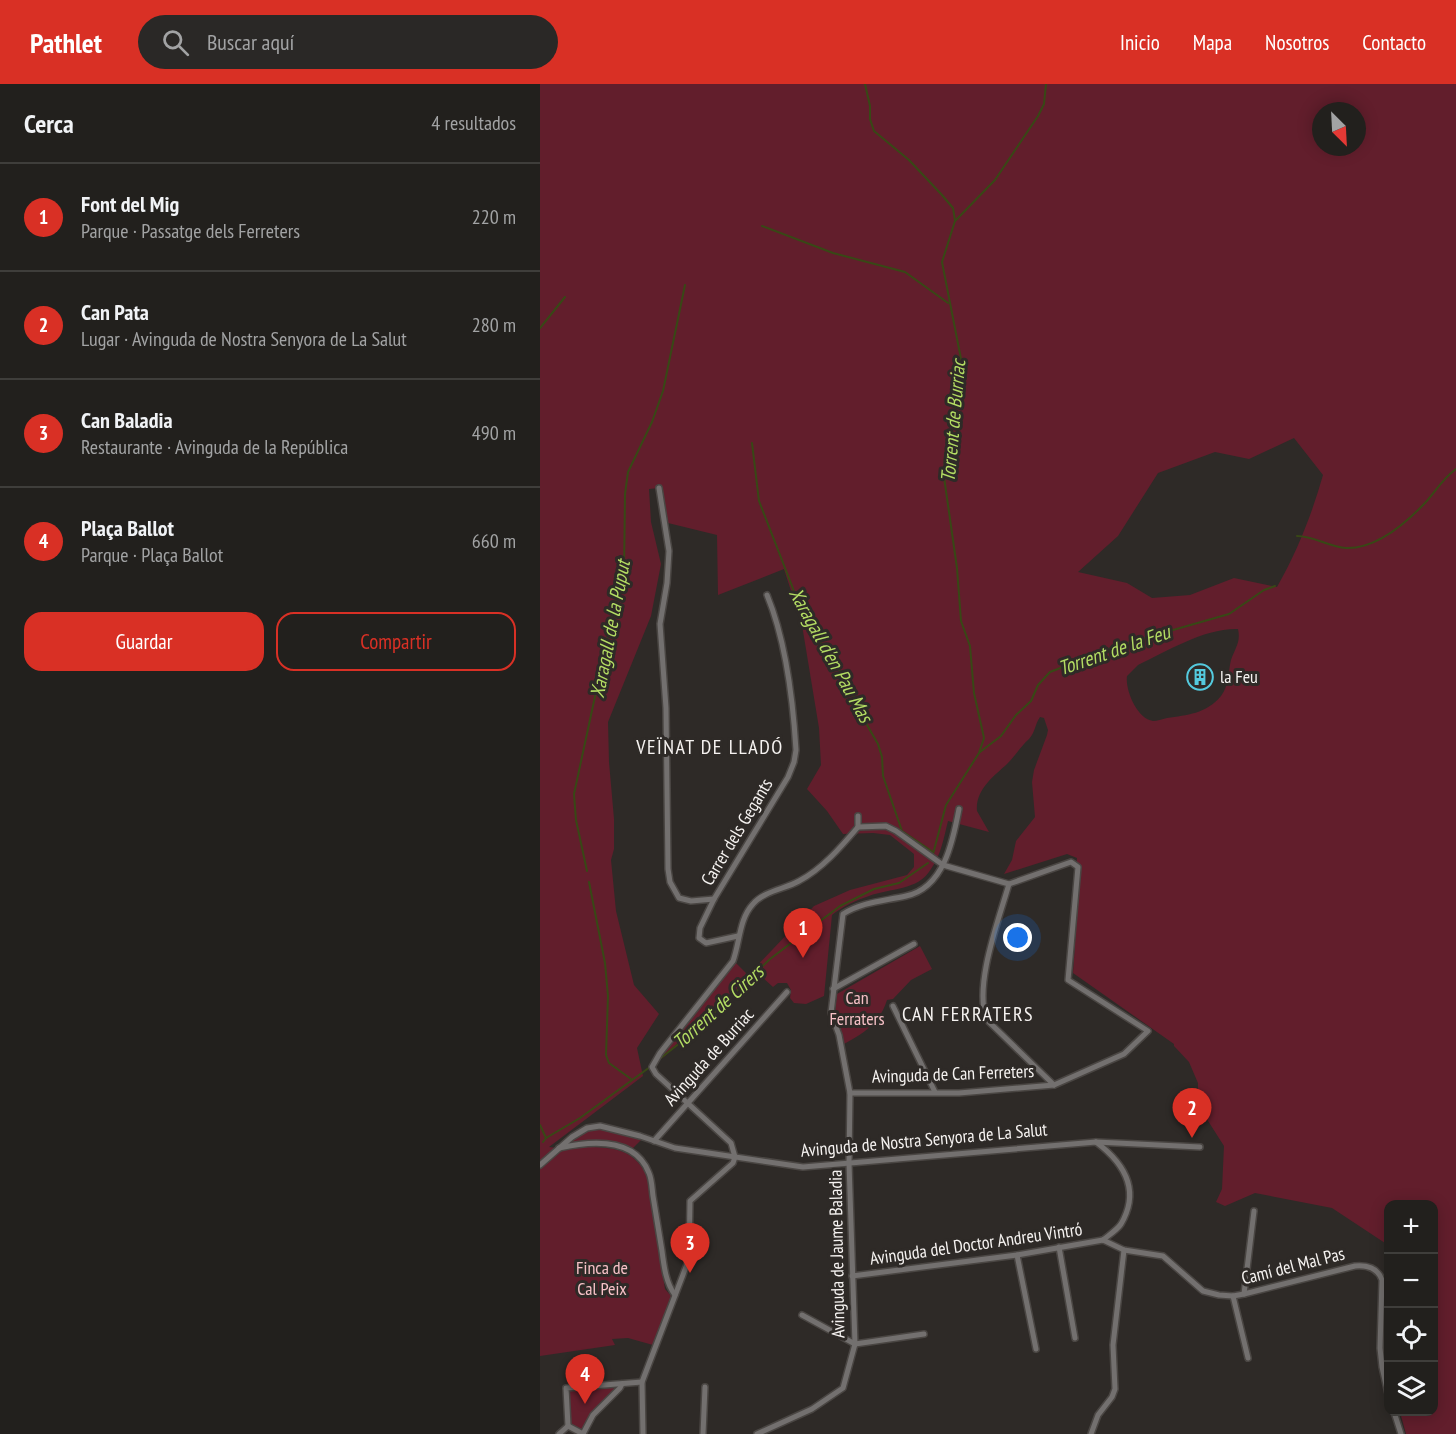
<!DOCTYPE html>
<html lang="es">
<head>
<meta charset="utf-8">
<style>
	body { margin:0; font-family:"PT Sans Narrow",sans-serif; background:#2a2826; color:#f1f3f6 }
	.controls { position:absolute; right:18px; bottom:18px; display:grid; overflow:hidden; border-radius:12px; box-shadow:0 3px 15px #0003 }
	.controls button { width:54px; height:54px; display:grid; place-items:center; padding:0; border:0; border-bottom:2px solid #3f3e3b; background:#22201d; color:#f1f3f6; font:30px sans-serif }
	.compass { position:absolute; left:772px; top:18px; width:54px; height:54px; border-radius:50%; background:#22201d; box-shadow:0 3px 15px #0003; rotate:156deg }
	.you { position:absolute; left:478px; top:854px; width:21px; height:21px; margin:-15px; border:4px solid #fff; border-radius:50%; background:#1a73e8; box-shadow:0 0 0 9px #1a73e833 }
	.badge { display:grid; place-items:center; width:39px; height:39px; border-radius:50%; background:#d93025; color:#fff; font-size:20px; font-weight:700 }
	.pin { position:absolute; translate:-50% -50px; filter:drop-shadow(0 2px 3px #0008) }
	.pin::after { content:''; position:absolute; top:32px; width:21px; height:18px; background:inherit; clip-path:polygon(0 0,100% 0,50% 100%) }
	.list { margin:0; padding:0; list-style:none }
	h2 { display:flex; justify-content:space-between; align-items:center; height:78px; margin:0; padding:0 24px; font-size:26px }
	h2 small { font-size:20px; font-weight:400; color:#a2a3a4 }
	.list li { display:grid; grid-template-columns:39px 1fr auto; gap:18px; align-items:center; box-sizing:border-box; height:108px; padding:0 24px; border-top:2px solid #3f3e3b }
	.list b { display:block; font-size:22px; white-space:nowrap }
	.list p { margin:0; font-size:20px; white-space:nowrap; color:#a2a3a4 }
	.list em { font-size:20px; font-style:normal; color:#a2a3a4 }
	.actions { display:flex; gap:12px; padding:18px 24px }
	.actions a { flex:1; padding:14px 0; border:2px solid #d93025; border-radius:18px; text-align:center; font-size:21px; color:#d93025 }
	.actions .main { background:#d93025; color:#fff }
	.icon { flex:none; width:33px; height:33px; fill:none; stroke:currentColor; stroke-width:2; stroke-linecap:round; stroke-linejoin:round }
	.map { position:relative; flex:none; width:916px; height:1350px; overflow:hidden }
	header { display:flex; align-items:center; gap:36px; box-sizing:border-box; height:84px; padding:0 30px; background:#d93025; color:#fff }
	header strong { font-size:28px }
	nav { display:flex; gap:33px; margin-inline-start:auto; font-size:21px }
	.search { width:420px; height:54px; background:#2a2826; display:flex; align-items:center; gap:15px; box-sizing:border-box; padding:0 21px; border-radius:33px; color:#a2a3a4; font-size:22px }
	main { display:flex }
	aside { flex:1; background:#22201d }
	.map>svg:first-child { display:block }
</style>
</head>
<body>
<header>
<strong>Pathlet</strong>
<div class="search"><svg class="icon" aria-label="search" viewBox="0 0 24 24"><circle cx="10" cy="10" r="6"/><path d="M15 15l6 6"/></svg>Buscar aquí</div>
<nav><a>Inicio</a><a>Mapa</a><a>Nosotros</a><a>Contacto</a></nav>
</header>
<main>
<aside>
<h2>Cerca<small>4 resultados</small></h2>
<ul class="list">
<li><span class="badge">1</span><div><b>Font del Mig</b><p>Parque · Passatge dels Ferreters</p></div><em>220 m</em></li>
<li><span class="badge">2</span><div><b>Can Pata</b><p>Lugar · Avinguda de Nostra Senyora de La Salut</p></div><em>280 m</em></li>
<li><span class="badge">3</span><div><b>Can Baladia</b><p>Restaurante · Avinguda de la República</p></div><em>490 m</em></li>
<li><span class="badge">4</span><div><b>Plaça Ballot</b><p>Parque · Plaça Ballot</p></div><em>660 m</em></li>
</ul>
<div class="actions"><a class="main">Guardar</a><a>Compartir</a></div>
</aside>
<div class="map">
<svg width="916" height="1350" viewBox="0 0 916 1350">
	<rect width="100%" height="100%" fill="#2e2a27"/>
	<g fill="#621e2c" fill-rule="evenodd">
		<path d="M0 0H916V1350H866L860 1328H894V1120H848V1161L792 1124 715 1109 685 1122 676 1118 682 1105 684 1062 663 1029 658 1014V999L649 978 634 962V960L533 889 540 787 536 784 537 774 527 770 464 790 472 776 476 757 495 733 492 698 494 686 507 651 508 646 504 634 500 633C495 640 495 649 489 655 481 662 475 672 467 680 454 692 435 706 437 727L449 748 408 737C404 753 401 771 391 785 378 807 350 804 329 812 316 816 302 823 292 831L284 912 266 920 254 919 250 914 251 906 247 899H238L233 903 221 892 210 889 274 822 310 806 367 791 374 783V770L350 751 333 749 303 750 287 727 267 705 281 681 279 644 262 541 244 485 178 511 177 451 128 439 119 404 109 405 111 438 121 480 111 532 68 638 69 678 74 735V765L71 776 76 827 94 901 119 930 97 964 103 992 9 1063 17 1064 0 1080ZM781 27H817V63H781ZM754 354 783 391C772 430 757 468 737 503L694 494 650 511 612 514 587 499 538 488 578 452 618 389 675 368 709 375ZM698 545C701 558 695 564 691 576 688 588 689 602 681 612 666 630 647 631 627 634 622 635 617 637 613 637 597 635 585 606 587 592L598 581C628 567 664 544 698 545Z"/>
		<path d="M380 862 392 885 371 896 353 915 347 916C340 939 324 949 304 960L295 928 297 910Z"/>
		<path d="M195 878 207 890 196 906 171 925 125 972 118 977 131 956Z"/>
		<path d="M61 1044 102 1055 92 1065 71 1059 24 1061 48 1046Z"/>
		<path d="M43 1062C74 1065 90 1062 107 1091L125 1205 132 1213 113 1261 88 1254 72 1255 75 1261 0 1272V1085L19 1067Z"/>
		<path d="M848 1187V1261L845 1258 847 1208 846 1190Z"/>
		<path d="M73 1303 75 1306 51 1329 42 1346 31 1340 28 1311 31 1306Z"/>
	</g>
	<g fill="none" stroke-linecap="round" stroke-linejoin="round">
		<g stroke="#384816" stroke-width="2">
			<path d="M325 0 330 22V35L334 47 369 76 402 111 413 124 415 136"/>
			<path d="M222 142 293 169 365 188 408 219"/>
			<path d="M0 244 25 213"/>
			<path d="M212 359 219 417 259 520 275 550 309 600 323 634 338 660 342 673 343 692 362 747 393 768"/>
			<path d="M757 452C774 452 789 463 806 464 836 465 866 439 885 419 895 408 904 393 916 385"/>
			<path d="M440 668 461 652 476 631 491 617 498 601 510 588 577 562 689 530 724 506 735 502"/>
			<path d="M393 770 406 721 439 669 444 654 434 609 430 562 421 537 417 484 404 393 405 371 420 302 422 280 402 178 415 137 455 96 498 32 504 20 506 0"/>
			<path d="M47 787 36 736 34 710 73 529 84 492 85 410 88 388 112 338 123 307 145 201"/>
			<path d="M49 798 65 879 68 912 66 971 69 979 91 995"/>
			<path d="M117 977 155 947 230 875 300 822 334 805 359 799 388 779"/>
			<path d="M0 1041 6 1054"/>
			<path d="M3 1058 6 1054 40 1034 110 983"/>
		</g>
		<g stroke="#4a4643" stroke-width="8">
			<g id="minor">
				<path d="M119 404 129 467 127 499 120 540 126 624 128 785 130 798 139 814 151 817 174 815"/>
				<path d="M318 743V732"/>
				<path d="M469 800C459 835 433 903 447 936L514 1001"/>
				<path d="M198 852 166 859 159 854 160 844 174 815 248 693 254 678 256 666C253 616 246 557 227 511"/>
				<path d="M293 905 374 860"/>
				<path d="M353 922 395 1008"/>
				<path d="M310 1009H419L514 1001 584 970 608 947 528 896 538 783 531 778 469 800 403 781 356 747 346 742 318 743"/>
				<path d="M114 1057 247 908"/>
				<path d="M556 1058C584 1079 601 1106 581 1140 577 1146 569 1151 563 1156"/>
				<path d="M19 1064C50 1057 95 1053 109 1089 112 1096 112 1105 113 1112 116 1130 119 1149 122 1167 124 1183 126 1199 135 1211"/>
				<path d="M195 1073 191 1059 116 990 112 983 120 969 193 877C200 858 199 835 213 820 224 807 245 805 259 797 282 785 301 763 318 743"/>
				<path d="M0 1081 32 1053 47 1044 60 1042 100 1052 135 1064 263 1083 556 1058 660 1063"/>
				<path d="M563 1156 584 1166 623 1172 663 1207 679 1211 693 1212 704 1210 815 1182C827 1181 838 1184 842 1196L840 1264 842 1283 848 1310"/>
				<path d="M519 1163 535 1254"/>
				<path d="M477 1171 496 1265"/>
				<path d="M312 1192 477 1171 563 1156"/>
				<path d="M704 1210 714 1127"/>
				<path d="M693 1212 708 1274"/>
				<path d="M262 1231 315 1260 384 1250"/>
				<path d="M854 1328 861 1350"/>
				<path d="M28 1342 26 1304 102 1298"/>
				<path d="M28 1342 43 1350"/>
				<path d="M19 1350 28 1342"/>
				<path d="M43 1350 53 1331 80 1304 82 1300"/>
				<path d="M103 1350 102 1298 149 1175 150 1117 193 1079 195 1073"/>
				<path d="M163 1350 165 1303"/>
				<path d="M217 1350 272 1325 303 1304 315 1260 309 1079 310 1009 299 951 291 929 303 830C322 818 344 817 366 812 404 804 413 757 419 725"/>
				<path d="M551 1350 558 1331 572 1313 575 1305 573 1261 584 1166"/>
			</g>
		</g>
		<use href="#minor" stroke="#73706f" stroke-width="5"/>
	</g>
	<defs>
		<g id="building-ring" transform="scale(1.35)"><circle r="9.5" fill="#2e2a27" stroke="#54cade" stroke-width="1.5"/><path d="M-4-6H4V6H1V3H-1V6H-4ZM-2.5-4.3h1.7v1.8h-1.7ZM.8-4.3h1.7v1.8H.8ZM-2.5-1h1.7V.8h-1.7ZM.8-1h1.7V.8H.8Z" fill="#54cade"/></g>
	</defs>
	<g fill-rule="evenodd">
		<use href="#building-ring" x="660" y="593"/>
	</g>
	<g text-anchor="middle" stroke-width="6" stroke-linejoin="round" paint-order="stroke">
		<g font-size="18" fill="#f6f3f1" stroke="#2e2a27" text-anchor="start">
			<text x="680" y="599">la Feu</text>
		</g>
		<g font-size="18" fill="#f6f3f1" stroke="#2e2a27">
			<text transform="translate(197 748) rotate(-59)" y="6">Carrer dels Gegants</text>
			<text transform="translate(169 973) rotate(-48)" y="6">Avinguda de Burriac</text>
			<text transform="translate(413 990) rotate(-2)" y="6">Avinguda de Can Ferreters</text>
			<text transform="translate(384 1056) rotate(-5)" y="6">Avinguda de Nostra Senyora de La Salut</text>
			<text transform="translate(436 1160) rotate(-8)" y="6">Avinguda del Doctor Andreu Vintró</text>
			<text transform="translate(297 1170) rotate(-91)" y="6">Avinguda de Jaume Baladia</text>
			<text transform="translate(753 1182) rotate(-14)" y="6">Camí del Mal Pas</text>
		</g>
		<g font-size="18" fill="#f7c1c7" stroke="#2e2a27">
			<text x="317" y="920">Can<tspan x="317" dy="21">Ferraters</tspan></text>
			<text x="62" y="1190">Finca de<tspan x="62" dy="21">Cal Peix</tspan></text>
		</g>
		<g font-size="20" font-style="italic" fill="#b3dc63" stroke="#2e2a27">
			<text transform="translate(413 337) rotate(-85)" y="7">Torrent de Burriac</text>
			<text transform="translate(70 545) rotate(-79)" y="7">Xaragall de la Puput</text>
			<text transform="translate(574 566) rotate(-19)" y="7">Torrent de la Feu</text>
			<text transform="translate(291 571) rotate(61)" y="7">Xaragall d'en Pau Mas</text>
			<text transform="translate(178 923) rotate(-42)" y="7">Torrent de Cirers</text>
		</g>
		<g font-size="20" letter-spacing="1.5" fill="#f6f3f1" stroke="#2e2a27">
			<text x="170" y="670">VEÏNAT DE LLADÓ</text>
			<text x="428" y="937">CAN FERRATERS</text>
		</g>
	</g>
</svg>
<div class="controls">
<button>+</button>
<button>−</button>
<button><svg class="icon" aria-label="locate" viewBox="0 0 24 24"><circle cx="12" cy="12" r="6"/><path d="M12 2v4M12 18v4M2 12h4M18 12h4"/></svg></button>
<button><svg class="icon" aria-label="layers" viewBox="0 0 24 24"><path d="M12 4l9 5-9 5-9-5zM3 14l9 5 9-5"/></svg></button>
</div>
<svg class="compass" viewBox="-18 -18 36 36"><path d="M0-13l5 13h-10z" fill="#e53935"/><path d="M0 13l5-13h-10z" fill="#a2a3a4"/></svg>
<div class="you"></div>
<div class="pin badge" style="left:263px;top:874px">1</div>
<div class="pin badge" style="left:652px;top:1054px">2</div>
<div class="pin badge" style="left:150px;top:1189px">3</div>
<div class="pin badge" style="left:45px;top:1320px">4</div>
</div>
</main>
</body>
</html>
